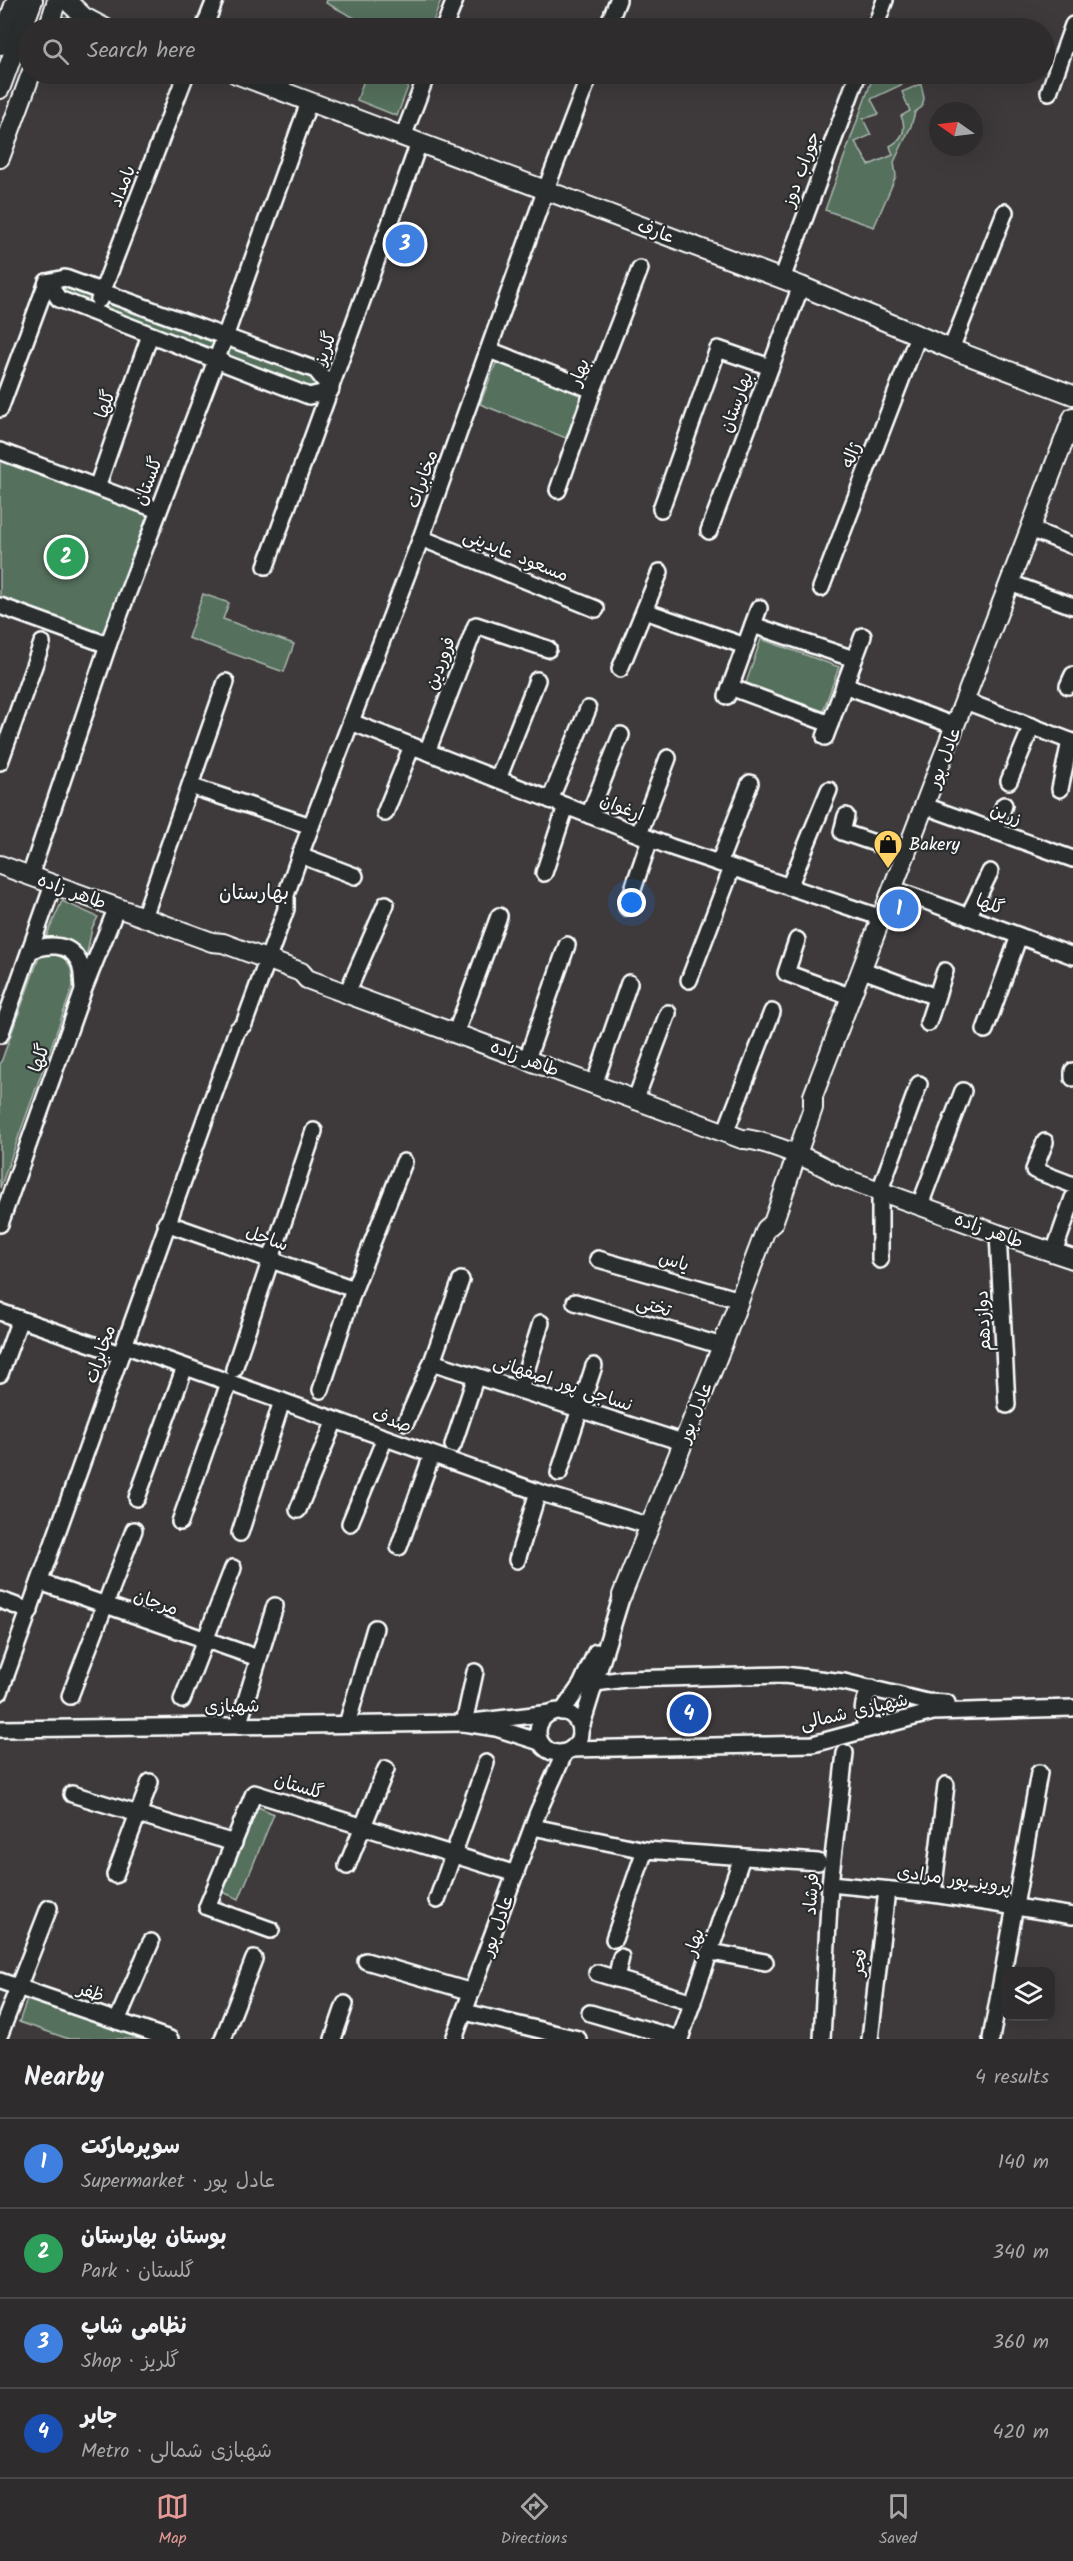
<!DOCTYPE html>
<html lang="en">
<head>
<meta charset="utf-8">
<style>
	body { margin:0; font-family:Kalam,"Playpen Sans Arabic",sans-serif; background:#3a3838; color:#f1f3f6 }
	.controls { position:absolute; right:18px; bottom:18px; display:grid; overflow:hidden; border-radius:12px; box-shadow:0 6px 24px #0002 }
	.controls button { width:54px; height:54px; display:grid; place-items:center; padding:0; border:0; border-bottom:2px solid #494848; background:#2e2c2c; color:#f1f3f6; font:30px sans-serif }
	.compass { position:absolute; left:929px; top:102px; width:54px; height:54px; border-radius:50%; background:#2e2c2c; box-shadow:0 6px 24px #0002; rotate:284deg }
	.you { position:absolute; left:632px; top:903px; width:21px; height:21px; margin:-15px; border:4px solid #fff; border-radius:50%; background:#1a73e8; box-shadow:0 0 0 9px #1a73e833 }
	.badge { display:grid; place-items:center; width:39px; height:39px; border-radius:50%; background:#e69b98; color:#fff; font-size:20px; font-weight:700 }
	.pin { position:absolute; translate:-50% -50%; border:3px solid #fff; box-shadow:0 2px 6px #0006 }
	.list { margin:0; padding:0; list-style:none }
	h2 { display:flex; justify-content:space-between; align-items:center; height:78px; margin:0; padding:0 24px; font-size:26px }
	h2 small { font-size:20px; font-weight:400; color:#a7a7a9 }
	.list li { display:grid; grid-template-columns:39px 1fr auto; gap:18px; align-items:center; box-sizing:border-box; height:90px; padding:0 24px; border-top:2px solid #494848 }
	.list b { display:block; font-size:22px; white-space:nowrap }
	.list p { margin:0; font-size:20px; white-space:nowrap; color:#a7a7a9 }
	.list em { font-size:20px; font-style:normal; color:#a7a7a9 }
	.icon { flex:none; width:33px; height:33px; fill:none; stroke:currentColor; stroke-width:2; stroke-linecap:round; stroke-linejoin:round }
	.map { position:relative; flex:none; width:1073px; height:2039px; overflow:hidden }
	.search { position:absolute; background:#2e2c2c; box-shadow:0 6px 24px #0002; left:18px; right:18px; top:18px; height:66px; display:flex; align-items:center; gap:15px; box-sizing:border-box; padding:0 21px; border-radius:33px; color:#a7a7a9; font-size:22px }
	.sheet { height:438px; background:#2e2c2c }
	nav { display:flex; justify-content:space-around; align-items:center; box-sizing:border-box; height:84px; border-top:2px solid #494848; background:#2e2c2c; font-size:16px; color:#a7a7a9 }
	nav a { display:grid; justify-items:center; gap:3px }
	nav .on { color:#e69b98 }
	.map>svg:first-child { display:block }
</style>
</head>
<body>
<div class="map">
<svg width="1073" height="2039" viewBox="0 0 1073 2039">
	<rect width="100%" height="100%" fill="#3e3a3b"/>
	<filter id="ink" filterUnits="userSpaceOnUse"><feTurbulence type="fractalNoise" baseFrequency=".0167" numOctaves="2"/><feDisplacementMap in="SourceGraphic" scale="12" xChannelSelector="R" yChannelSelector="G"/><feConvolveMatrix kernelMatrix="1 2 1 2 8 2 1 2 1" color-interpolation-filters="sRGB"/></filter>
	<g filter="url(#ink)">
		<g fill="#556f5d" stroke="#aab7ae" stroke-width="1.5">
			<path d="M327 0H441L431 28H381L364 23 326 3Z"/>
			<path d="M366 74H413L397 116 357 100Z"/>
			<path d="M874 74H884L903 84 871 99 879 114 863 119 871 135 855 142 869 165 893 155 890 146C903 139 907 129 901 116L910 111 902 92 921 84 924 98 922 107 915 112 911 126 894 162 896 176 874 227 825 210Z"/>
			<path d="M65 283 95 294 90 306 62 295 56 287Z"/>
			<path d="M106 298 215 340 210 352 101 311Z"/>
			<path d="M229 346 312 374 320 385 309 388 224 357Z"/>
			<path d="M498 358 584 391 566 438 480 404Z"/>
			<path d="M0 461 148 515 103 637 0 598Z"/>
			<path d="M203 594 229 603 223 619 294 644 284 672 188 638Z"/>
			<path d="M761 639 839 667 823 711 746 683Z"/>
			<path d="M62 901 98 917 92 928 86 958C75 944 64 940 46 937Z"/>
			<path d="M41 952C64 953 74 962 73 986L0 1188V1065Z"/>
			<path d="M256 1806 274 1814 239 1899 220 1891Z"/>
			<path d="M28 1997 148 2039H69L19 2022Z"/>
		</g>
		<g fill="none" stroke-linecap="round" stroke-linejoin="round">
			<g stroke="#fff" stroke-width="20">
				<g id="minor">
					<path d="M204 28 215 0"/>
					<path d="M444 28 455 0"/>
					<path d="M607 28 618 0"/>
					<path d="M875 28 885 0"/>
					<path d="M1049 92 1073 25"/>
					<path d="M403 137 427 74"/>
					<path d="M782 279 858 74"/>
					<path d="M47 282 59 299 309 396 330 391"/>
					<path d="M47 282 65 278 316 370 331 389"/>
					<path d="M99 300 186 74"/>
					<path d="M951 349 1005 212"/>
					<path d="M489 350 593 390"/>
					<path d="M0 409 47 282"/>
					<path d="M0 451 158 510"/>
					<path d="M97 487 150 335"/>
					<path d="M558 490 593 390 640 269"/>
					<path d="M661 509 718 349 770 367"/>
					<path d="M1030 529 1073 546"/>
					<path d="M709 531 801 286"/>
					<path d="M421 538 596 609"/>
					<path d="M266 566 419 143"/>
					<path d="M1010 583 1073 606"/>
					<path d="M821 588 918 336"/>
					<path d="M0 606 108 645"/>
					<path d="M645 611 745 646"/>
					<path d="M753 625 854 659"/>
					<path d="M620 669 660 572"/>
					<path d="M844 685 955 726"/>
					<path d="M1068 686 1073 675"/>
					<path d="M730 687 830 724"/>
					<path d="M727 696 759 608"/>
					<path d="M965 701 1073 742"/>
					<path d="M351 722 671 847 882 918"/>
					<path d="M825 737 863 636"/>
					<path d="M427 752 476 625 548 649"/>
					<path d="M0 762 42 643"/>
					<path d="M498 779 537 680"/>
					<path d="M1009 781 1032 726"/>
					<path d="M190 786 311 826"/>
					<path d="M1060 789 1070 741"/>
					<path d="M550 800 588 709"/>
					<path d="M925 806 1073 859"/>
					<path d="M385 813 412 746"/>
					<path d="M589 815 621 735"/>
					<path d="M846 816 842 832 907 854"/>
					<path d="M995 831 1004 805"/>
					<path d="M639 834 668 758"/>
					<path d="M300 855 355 876"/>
					<path d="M719 863 750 783"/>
					<path d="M544 873 566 806"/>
					<path d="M30 876 108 645 225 337 309 102"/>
					<path d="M789 887 829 790"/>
					<path d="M894 889 1073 956"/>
					<path d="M627 907 650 839"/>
					<path d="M144 917 226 682"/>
					<path d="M968 917 990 872"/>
					<path d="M797 940 786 973 852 997"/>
					<path d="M30 951C46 944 68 942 78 960 83 967 82 980 83 988"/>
					<path d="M863 970 936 997"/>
					<path d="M689 980 732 868"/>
					<path d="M347 993 386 904"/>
					<path d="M928 1023 945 971"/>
					<path d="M985 1030 1019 936"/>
					<path d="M456 1032 499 916"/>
					<path d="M0 1035 53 885"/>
					<path d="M527 1059 567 945"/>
					<path d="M1073 1071V1078"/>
					<path d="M594 1085 629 983"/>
					<path d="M635 1101 668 1013"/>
					<path d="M725 1133 772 1012"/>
					<path d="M1045 1142 1034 1170 1073 1185"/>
					<path d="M920 1205 963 1091"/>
					<path d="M166 1223 354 1289"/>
					<path d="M0 1224 83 991 117 907"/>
					<path d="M998 1234 1007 1405"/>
					<path d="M1054 1252 1073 1198"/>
					<path d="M598 1259 740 1300"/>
					<path d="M880 1260V1190L919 1084"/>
					<path d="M575 1302 722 1346"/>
					<path d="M0 1312 120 1354"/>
					<path d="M124 1345 538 1492 650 1526"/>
					<path d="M432 1362 682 1442"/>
					<path d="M234 1369 314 1131"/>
					<path d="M0 1374 20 1319"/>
					<path d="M321 1390 354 1289 404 1162"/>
					<path d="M520 1390 541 1323"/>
					<path d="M406 1422 432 1362 461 1280"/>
					<path d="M453 1445 476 1376"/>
					<path d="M559 1473 594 1366"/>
					<path d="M137 1498 185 1367"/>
					<path d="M298 1510 335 1420"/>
					<path d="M180 1522 229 1383"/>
					<path d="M350 1523 385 1438"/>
					<path d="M240 1533 282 1401"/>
					<path d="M399 1547 432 1455"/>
					<path d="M517 1560 538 1492"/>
					<path d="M40 1582 258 1658"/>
					<path d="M0 1600 30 1611"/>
					<path d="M581 1685 625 1679 784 1675 844 1682 927 1702 947 1703"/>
					<path d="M872 1688C864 1698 861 1709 865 1722L876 1728"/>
					<path d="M0 1692 237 1030 244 1024 286 909V895L300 855 421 538 546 189 590 74"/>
					<path d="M70 1696 134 1530"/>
					<path d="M182 1700 233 1568"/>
					<circle cx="559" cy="1732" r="21"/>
					<path d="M562 1712 581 1685 596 1652"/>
					<path d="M347 1724 375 1628"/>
					<path d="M238 1726 275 1606"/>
					<path d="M0 1729 464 1723 475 1672"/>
					<path d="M580 1731 622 1595"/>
					<path d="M540 1742 496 1728 464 1723 550 1713"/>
					<path d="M571 1749 813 1744 933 1712 1073 1708"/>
					<path d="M72 1794 234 1843"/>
					<path d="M533 1827 645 1850 818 1862"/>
					<path d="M347 1866 386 1769"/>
					<path d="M115 1875 150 1782"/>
					<path d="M830 1884 933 1894 1073 1916"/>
					<path d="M933 1894 946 1785"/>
					<path d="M437 1900 486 1763"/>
					<path d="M271 1930 207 1907 254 1793 516 1874"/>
					<path d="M614 1939 645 1850"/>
					<path d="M711 1952 765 1962"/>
					<path d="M366 1961 472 1992"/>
					<path d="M597 1973 693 2002"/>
					<path d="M616 1979 621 1957"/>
					<path d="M0 1981 170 2039"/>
					<path d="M465 2012 578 2039"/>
					<path d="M590 2013 679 2039"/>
					<path d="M117 2021 151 1942"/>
					<path d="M0 2034 49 1908"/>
					<path d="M223 2039 254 1959"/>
					<path d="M333 2039 345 2004"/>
					<path d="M454 2039 538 1812 565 1752"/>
					<path d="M680 2039 742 1857"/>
					<path d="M822 2039 830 1884 845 1753"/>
					<path d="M870 2039 887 1890"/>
					<path d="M991 2039 1039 1773"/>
				</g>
			</g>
			<g stroke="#fff" stroke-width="22">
				<g id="major">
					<path d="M66 0 84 17 105 28"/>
					<path d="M48 28 57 0"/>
					<path d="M52 28 100 27"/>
					<path d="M0 45 16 0"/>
					<path d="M236 74 801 286 951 349 1073 395"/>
					<path d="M0 89 33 0"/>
					<path d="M0 158 31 74"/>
					<path d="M0 865 212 942 223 943 301 972 307 979 742 1139C759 1138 826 1164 838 1176L998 1234 1073 1259"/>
					<path d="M622 1595 722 1346 766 1229 773 1223 813 1108V1096L1073 417"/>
				</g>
			</g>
			<use href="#minor" stroke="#2a2d2e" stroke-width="15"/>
			<use href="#major" stroke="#2a2d2e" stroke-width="18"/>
		</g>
	</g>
	<defs>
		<g id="shop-pin" transform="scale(1.5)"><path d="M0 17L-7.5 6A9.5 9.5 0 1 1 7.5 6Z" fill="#ffd166" stroke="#2a2d2e"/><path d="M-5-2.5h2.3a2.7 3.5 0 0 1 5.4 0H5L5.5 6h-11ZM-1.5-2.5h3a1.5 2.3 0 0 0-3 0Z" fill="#111"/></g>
	</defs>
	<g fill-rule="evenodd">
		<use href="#shop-pin" x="888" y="844"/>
	</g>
	<g text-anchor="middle" stroke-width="4.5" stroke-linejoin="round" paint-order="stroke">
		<g font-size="18" fill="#fff" stroke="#2a2d2e">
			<text transform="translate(801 169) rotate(-70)" y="6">جوراب دوز</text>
			<text transform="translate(122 186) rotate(-69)" y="6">بامداد</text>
			<text transform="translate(656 231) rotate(21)" y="6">عارف</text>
			<text transform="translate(325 348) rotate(-70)" y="6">گلریز</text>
			<text transform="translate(579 372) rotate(-69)" y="6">بهار</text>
			<text transform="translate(736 402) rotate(-70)" y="6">بهارستان</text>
			<text transform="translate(105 404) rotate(-71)" y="6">گلها</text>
			<text transform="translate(851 455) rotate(-69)" y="6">ژاله</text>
			<text transform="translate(422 479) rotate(-70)" y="6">مخابرات</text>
			<text transform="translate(148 481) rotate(-69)" y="6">گلستان</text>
			<text transform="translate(516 555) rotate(22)" y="6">مسعود عابدینی</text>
			<text transform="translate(440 663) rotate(-69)" y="6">فروردین</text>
			<text transform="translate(944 757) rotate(-69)" y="6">عادل پور</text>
			<text transform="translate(622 807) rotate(21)" y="6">ارغوان</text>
			<text transform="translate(1006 814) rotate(20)" y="6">زرین</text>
			<text transform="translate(72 891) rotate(20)" y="6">طاهر زاده</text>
			<text transform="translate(990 904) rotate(20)" y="6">گلها</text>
			<text transform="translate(39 1058) rotate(-70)" y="6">گلها</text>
			<text transform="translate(525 1058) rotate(21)" y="6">طاهر زاده</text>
			<text transform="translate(989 1230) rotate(20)" y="6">طاهر زاده</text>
			<text transform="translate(267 1238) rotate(20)" y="6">ساحل</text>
			<text transform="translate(674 1261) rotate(16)" y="6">یاس</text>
			<text transform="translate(654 1306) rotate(17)" y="6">تختی</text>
			<text transform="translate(983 1321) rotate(-93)" y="6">دوازدهم</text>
			<text transform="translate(100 1354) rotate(-71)" y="6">مخابرات</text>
			<text transform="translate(563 1383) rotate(18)" y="6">نساجی پور اصفهانی</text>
			<text transform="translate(695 1412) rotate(-68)" y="6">عادل پور</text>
			<text transform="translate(392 1420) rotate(20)" y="6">صدف</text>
			<text transform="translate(156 1602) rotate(19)" y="6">مرجان</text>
			<text transform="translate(232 1706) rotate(-1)" y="6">شهبازی</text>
			<text transform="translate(854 1711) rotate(-13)" y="6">شهبازی شمالی</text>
			<text transform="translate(299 1786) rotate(17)" y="6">گلستان</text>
			<text transform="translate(954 1879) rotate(8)" y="6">پرویز پور مرادی</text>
			<text transform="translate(811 1894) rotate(-86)" y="6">فرشاد</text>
			<text transform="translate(497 1925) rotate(-70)" y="6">عادل پور</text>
			<text transform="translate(694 1942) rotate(-71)" y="6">بهار</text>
			<text transform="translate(859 1962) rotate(-83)" y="6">فجر</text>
			<text transform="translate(91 1992) rotate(19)" y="6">ظفر</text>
		</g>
		<g font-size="18" fill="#fff" stroke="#2a2d2e" text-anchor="start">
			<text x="909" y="850">Bakery</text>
		</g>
		<g font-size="20" fill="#fff" stroke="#2a2d2e">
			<text x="254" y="899">بهارستان</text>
		</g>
	</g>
</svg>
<div class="controls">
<button><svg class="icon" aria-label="layers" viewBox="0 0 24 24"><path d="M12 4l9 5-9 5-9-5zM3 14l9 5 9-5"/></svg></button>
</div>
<svg class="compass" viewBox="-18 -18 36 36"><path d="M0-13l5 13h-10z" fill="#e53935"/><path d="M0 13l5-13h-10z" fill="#a7a7a9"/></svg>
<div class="you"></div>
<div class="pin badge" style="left:899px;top:909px;background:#3f7fe0">1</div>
<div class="pin badge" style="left:66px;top:557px;background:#2e9e5b">2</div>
<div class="pin badge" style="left:405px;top:244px;background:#3f7fe0">3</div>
<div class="pin badge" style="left:689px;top:1714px;background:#1a4fb4">4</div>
<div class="search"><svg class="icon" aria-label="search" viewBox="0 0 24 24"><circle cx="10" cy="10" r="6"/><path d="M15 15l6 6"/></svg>Search here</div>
</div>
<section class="sheet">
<h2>Nearby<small>4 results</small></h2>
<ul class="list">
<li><span class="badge" style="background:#3f7fe0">1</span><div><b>سوپرمارکت</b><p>Supermarket · عادل پور</p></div><em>140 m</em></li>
<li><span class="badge" style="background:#2e9e5b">2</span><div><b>بوستان بهارستان</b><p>Park · گلستان</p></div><em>340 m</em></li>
<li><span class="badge" style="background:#3f7fe0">3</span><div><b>نظامی شاپ</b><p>Shop · گلریز</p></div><em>360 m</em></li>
<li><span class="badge" style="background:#1a4fb4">4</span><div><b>جابر</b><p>Metro · شهبازی شمالی</p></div><em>420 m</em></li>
</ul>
</section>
<nav>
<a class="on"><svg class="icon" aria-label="map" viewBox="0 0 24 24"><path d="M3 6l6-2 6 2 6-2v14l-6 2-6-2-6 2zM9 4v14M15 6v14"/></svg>Map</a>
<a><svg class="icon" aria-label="directions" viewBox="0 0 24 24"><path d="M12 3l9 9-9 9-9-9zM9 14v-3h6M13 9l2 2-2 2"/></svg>Directions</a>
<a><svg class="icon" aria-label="saved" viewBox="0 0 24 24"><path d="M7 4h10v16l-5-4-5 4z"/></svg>Saved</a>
</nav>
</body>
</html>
